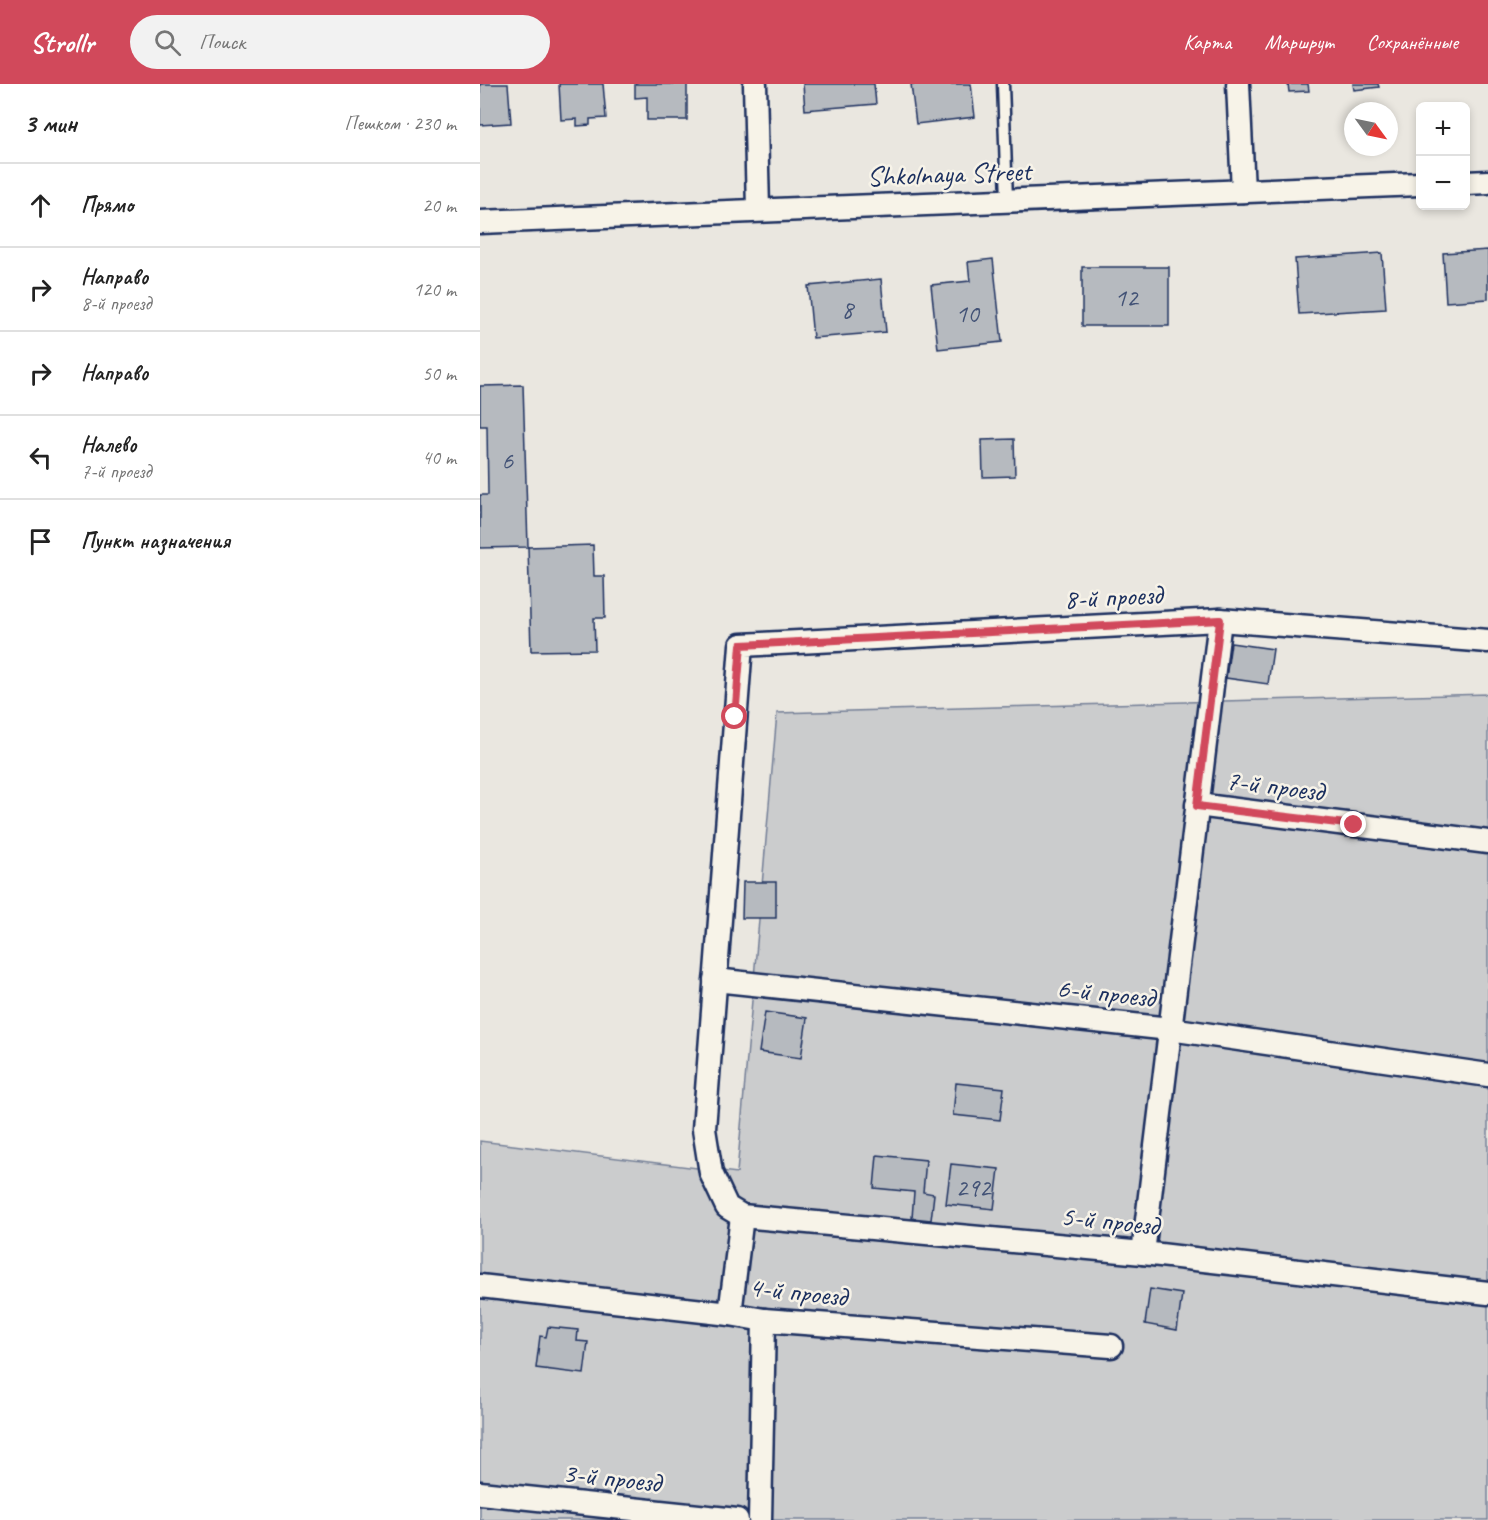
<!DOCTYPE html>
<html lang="ru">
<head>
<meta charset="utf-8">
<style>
	body { margin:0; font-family:Caveat,sans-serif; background:#f2f2f2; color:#222 }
	.controls { position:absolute; right:18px; top:18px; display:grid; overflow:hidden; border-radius:9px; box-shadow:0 3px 9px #0003 }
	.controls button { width:54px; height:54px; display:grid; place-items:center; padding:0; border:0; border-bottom:2px solid #e0e0e0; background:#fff; color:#222; font:30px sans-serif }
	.compass { position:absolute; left:864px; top:18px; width:54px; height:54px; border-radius:50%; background:#fff; box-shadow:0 3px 9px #0003; rotate:123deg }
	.stop { position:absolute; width:18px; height:18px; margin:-14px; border:4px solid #d1495b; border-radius:50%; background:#fff }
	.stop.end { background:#d1495b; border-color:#fff; box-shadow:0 2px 6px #0008 }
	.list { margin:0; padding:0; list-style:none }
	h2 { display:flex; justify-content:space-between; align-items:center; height:78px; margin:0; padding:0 24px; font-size:26px }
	h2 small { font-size:20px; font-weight:400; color:#767676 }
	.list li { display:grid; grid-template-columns:39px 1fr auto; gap:18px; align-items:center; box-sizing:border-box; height:84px; padding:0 24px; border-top:2px solid #e0e0e0 }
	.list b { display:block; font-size:22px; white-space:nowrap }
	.list p { margin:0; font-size:20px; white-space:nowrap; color:#767676 }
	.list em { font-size:20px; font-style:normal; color:#767676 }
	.icon { flex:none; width:33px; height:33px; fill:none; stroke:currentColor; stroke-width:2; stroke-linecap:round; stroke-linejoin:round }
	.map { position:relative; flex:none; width:1008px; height:1436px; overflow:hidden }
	header { display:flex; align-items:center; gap:36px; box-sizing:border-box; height:84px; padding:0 30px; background:#d1495b; color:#fff }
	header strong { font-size:28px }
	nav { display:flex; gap:33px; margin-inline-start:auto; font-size:21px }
	.search { width:420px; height:54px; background:#f2f2f2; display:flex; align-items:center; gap:15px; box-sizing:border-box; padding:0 21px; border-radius:33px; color:#767676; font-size:22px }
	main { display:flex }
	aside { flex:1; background:#fff }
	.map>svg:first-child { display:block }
</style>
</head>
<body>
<header>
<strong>Strollr</strong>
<div class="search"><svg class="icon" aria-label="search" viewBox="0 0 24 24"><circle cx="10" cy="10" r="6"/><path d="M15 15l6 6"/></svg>Поиск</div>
<nav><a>Карта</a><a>Маршрут</a><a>Сохранённые</a></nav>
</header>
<main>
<aside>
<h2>3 мин<small>Пешком · 230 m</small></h2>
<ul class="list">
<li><svg class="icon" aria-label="ahead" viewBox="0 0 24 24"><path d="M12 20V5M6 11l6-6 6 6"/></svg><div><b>Прямо</b></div><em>20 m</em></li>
<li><svg class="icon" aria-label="right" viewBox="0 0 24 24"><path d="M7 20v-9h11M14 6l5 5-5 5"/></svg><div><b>Направо</b><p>8-й проезд</p></div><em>120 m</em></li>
<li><svg class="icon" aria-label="right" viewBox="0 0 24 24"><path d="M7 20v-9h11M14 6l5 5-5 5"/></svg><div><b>Направо</b></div><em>50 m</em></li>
<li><svg class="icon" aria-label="left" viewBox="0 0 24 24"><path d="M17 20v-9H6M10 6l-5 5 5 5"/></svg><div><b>Налево</b><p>7-й проезд</p></div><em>40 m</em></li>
<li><svg class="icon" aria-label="arrive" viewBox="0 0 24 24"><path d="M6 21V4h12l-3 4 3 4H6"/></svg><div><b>Пункт назначения</b></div></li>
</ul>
</aside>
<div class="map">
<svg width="1008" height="1436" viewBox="0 0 1008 1436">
	<rect width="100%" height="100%" fill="#eae7e0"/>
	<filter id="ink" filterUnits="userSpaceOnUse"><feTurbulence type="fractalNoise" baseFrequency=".0167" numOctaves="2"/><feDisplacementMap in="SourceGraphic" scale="12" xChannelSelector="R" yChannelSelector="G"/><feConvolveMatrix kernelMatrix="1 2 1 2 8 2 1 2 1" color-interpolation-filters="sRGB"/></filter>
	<g filter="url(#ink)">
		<path fill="#cbcccd" stroke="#737e96" stroke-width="1.5" d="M1008 610V1436H0V1057L257 1089 297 629Z"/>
		<g fill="#b6babf" stroke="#1b2f5e" stroke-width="1.5">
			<path d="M0 0H28L31 39 0 41Z"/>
			<path d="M79 0H123L126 34 110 35V41L97 42V35L81 36Z"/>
			<path d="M155 0H207V36H167V13L155 14Z"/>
			<path d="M323 0H394L396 20 325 26Z"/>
			<path d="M431 0H491L495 33 436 40Z"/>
			<path d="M808 0H828L829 7 809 8Z"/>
			<path d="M873 0H898L899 3 874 6Z"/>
			<path d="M1008 166V215L966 218 963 169Z"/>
			<path d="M902 169 906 225 819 230 815 175Z"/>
			<path d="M513 175 522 258 458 265 451 201 490 197 488 178Z"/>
			<rect x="602" y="183" width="87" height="59"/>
			<path d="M401 195 406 248 333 254 328 202Z"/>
			<path d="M43 301 48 463 0 464V411H8L7 342H0V302Z"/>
			<path d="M534 355 535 392 503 393 502 356Z"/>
			<path d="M113 461 114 492H124L125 534H114L115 566 51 567 48 463Z"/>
			<path d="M751 559 793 565 788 600 746 594Z"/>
			<path d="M263 798H296V834H262Z"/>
			<path d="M285 928 327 934 321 974 279 968Z"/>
			<path d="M476 999 524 1004 520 1036 473 1031Z"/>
			<path d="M397 1071 446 1076 443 1108 454 1110 451 1136 432 1134 434 1108 394 1104Z"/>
			<path d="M471 1080 519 1085 514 1125 466 1120Z"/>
			<path d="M670 1205 702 1210 697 1246 665 1240Z"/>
			<path d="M68 1243 98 1246 97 1257 108 1258 104 1290 56 1284 60 1252 66 1253Z"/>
		</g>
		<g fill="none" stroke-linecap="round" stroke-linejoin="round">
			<g stroke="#1b2f5e" stroke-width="15">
				<path id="lane" d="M523 0 527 116"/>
			</g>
			<g stroke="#1b2f5e" stroke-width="27">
				<g id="street">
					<path d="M275 0 278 126"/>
					<path d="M758 0 763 107"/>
					<path d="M986 99 1008 98"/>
					<path d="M0 138 940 100"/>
					<path d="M1008 557 740 536 261 561 224 1045 231 1089 247 1123 262 1132 663 1169 1008 1209"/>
					<path d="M717 721 1008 758"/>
					<path d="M235 896 690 945 1008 991"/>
					<path d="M663 1169 740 536"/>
					<path d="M0 1202 250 1230 284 1236 631 1262"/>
					<path d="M250 1230 262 1132"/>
					<path d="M0 1409 257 1436"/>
					<path d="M280 1436 284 1236"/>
				</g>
			</g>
			<use href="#lane" stroke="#f7f3e8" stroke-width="10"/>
			<use href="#street" stroke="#f7f3e8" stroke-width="22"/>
		</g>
	</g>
	<g fill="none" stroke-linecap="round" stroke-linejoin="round" filter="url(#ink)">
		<path stroke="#d1495b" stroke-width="8" d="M255 633 261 561 740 536 717 722 874 741"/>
	</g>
	<g text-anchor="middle" stroke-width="5" stroke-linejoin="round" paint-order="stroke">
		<g font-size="26" fill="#425276">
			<text x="646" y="222">12</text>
			<text x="367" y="234">8</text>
			<text x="487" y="238">10</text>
			<text x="27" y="385">6</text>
			<text x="493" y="1112">292</text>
		</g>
		<g font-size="28" fill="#1b2f5e" stroke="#f7f3e8">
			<text transform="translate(469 89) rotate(-2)" y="10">Shkolnaya Street</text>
			<text transform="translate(633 512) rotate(-3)" y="10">8-й проезд</text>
			<text transform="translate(795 701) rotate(7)" y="10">7-й проезд</text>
			<text transform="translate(626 908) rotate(6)" y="10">6-й проезд</text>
			<text transform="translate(630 1136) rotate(6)" y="10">5-й проезд</text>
			<text transform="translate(318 1207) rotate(6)" y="10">4-й проезд</text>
			<text transform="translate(132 1393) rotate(6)" y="10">3-й проезд</text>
		</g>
	</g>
</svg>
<div class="controls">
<button>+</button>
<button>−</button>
</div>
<svg class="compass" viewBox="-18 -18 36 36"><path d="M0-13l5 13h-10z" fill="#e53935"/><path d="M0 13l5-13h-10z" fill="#767676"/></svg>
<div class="stop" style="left:255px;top:633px"></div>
<div class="stop end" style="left:874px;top:741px"></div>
</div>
</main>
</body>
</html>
